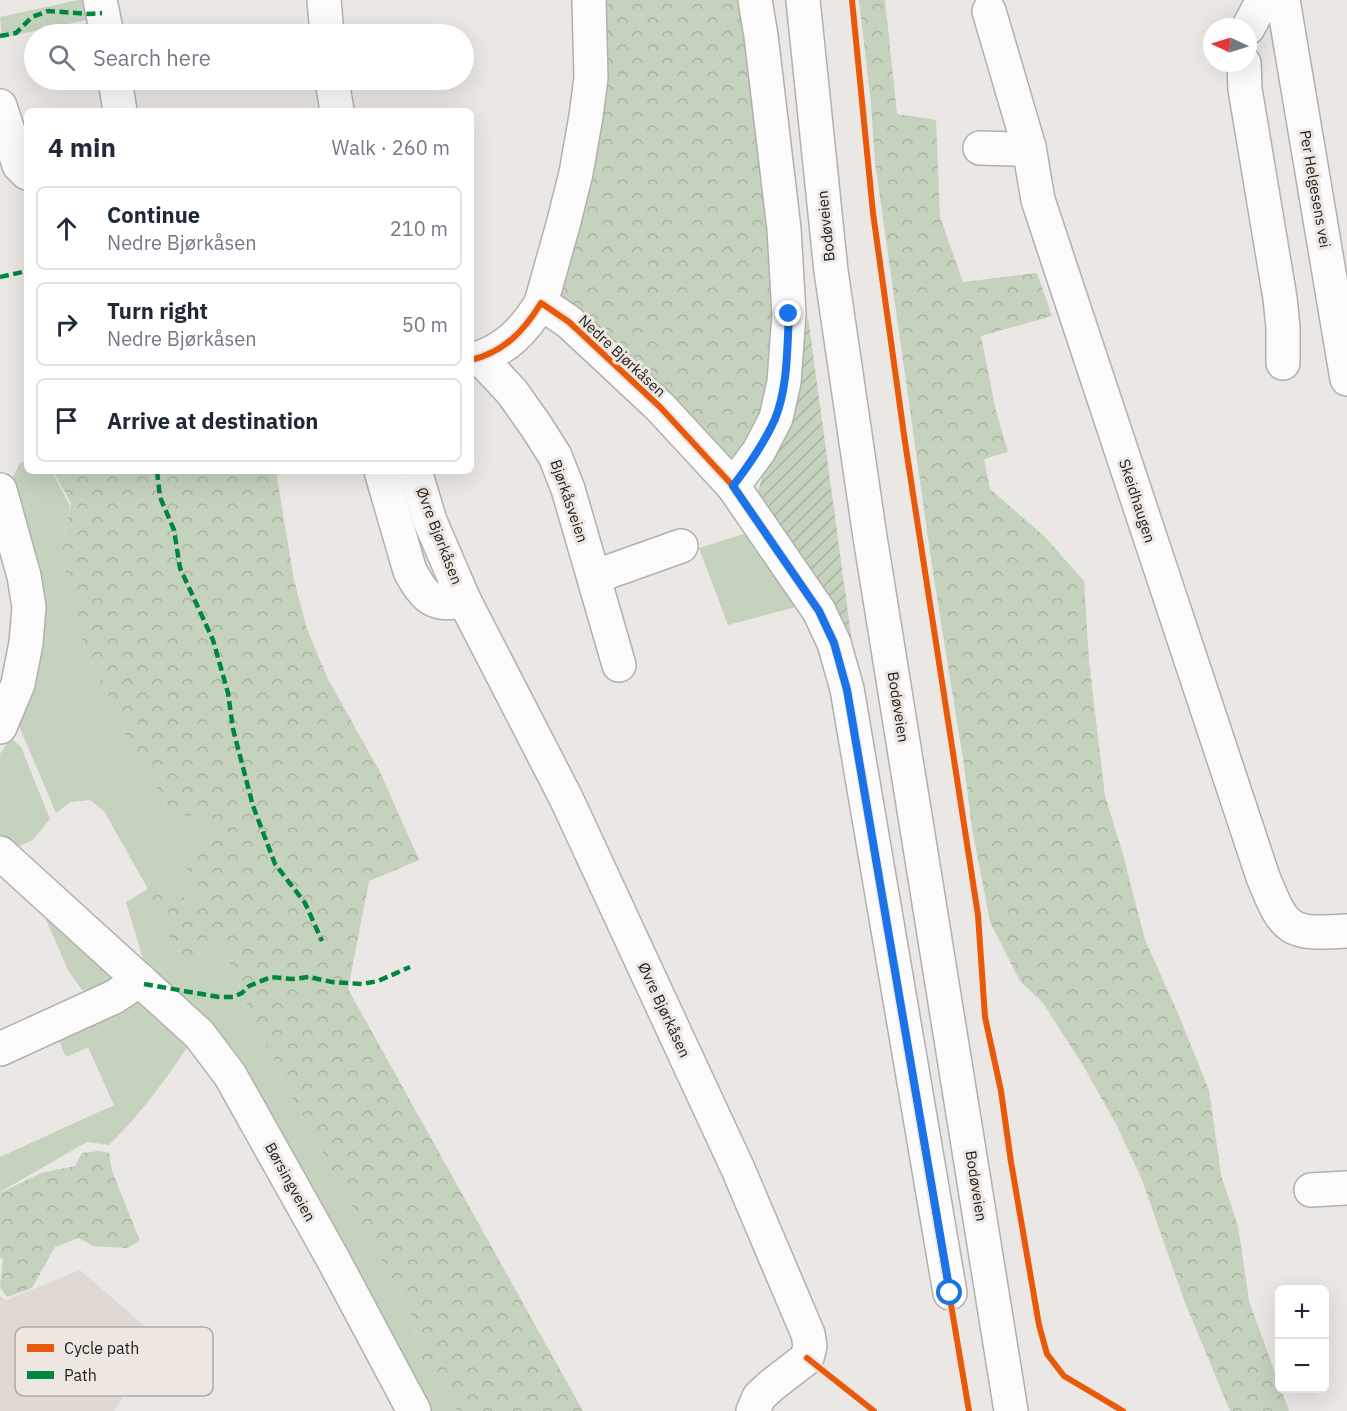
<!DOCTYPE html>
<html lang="en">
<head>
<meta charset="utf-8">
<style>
	body { margin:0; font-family:"IBM Plex Sans",sans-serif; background:#f6f6f7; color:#1f2937 }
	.controls { position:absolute; right:18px; bottom:18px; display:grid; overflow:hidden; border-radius:9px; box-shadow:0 6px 24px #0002 }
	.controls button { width:54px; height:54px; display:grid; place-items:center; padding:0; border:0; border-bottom:2px solid #e0e1e3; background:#fff; color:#1f2937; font:30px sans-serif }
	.compass { position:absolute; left:1203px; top:18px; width:54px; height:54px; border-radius:50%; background:#fff; box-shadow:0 6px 24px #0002; rotate:274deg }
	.stop { position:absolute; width:18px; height:18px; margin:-14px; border:4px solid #1a73e8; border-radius:50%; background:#fff }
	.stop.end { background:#1a73e8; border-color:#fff; box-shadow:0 2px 6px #0008 }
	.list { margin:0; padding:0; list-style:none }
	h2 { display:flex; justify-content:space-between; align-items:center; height:78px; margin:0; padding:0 24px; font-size:26px }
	h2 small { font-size:20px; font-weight:400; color:#747a83 }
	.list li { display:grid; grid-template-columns:39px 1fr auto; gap:18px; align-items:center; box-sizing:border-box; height:84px; margin:0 12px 12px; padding:0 12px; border:2px solid #e0e1e3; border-radius:9px }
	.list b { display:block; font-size:22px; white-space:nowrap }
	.list p { margin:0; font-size:20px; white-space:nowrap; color:#747a83 }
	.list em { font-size:20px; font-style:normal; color:#747a83 }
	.icon { flex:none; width:33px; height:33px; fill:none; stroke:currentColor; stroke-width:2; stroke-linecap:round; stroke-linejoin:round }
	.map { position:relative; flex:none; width:1347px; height:1411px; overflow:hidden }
	.search { position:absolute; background:#fff; box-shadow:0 6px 24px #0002; left:24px; top:24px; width:450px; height:66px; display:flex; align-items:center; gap:15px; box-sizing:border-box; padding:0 21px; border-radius:33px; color:#747a83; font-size:22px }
	.panel { position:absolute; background:#fff; box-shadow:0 6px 24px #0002; left:24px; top:108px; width:450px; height:366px; border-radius:9px }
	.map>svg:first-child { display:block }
</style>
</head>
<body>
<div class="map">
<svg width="1347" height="1411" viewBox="0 0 1347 1411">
	<defs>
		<pattern id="forest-crowns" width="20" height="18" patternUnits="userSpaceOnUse" patternTransform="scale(1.5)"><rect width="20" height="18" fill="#c5d2be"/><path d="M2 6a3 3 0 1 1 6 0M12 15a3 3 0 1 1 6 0" fill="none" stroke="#a9b4a3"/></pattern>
		<pattern id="garden-furrows" width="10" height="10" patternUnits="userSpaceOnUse" patternTransform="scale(1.5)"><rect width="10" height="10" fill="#c5d2be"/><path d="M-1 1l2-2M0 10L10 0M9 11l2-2" fill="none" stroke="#a9b4a3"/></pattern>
	</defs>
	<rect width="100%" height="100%" fill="#eae7e4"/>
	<path fill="#e2d8d2" d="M80 1270 159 1339 114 1411H0V1296L7 1300Z"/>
	<g fill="#c5d2be">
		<path d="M78 0H88L91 19 2 38 0 17Z"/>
		<path d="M27 460V471H52L70 506 61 554 85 648 126 735 172 814 218 819 204 903 149 890 181 961 201 953 220 939 257 1028 294 1101 412 1316 421 1362 458 1411H427L145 966 126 902 148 889 104 811 90 800 71 802 56 813 19 726 27 708 39 649 10 482 20 463Z"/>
		<path d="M747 533 803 605 728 625 699 548Z"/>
		<path d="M11 738 21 747 50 819 33 840 15 848 0 842V754Z"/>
		<path d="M41 908 113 974 110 983 89 991 82 990 68 970Z"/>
		<path d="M139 1003 153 1005 190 1043C166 1079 140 1115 109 1145L87 1142 0 1192V1157L114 1105 88 1047 66 1057 56 1034 109 1011Z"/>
	</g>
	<g fill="url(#forest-crowns)">
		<path d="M599 0H745L777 261 770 400 748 440 728 469 554 302Z"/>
		<path d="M859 0H885L897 114 936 120 940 217 963 282 1037 273 1052 316 981 336 995 407 1008 452 984 459 990 489 1044 536 1084 581 1089 661 1105 796 1123 854 1145 940 1177 1011 1209 1090 1221 1175 1238 1226 1249 1301 1289 1411H1230L1184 1300 1142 1180 1117 1126 1084 1067 1043 1003 1020 981 990 922 972 828 964 765 932 566 875 162 871 104Z"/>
		<path d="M53 471H276L294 580 307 629 328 679 380 772 419 860 369 881 348 989 583 1411H458L421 1362 412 1316 294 1101 257 1028 220 939 201 953 181 962 148 889 203 902 183 861 217 819 172 814 126 735 85 648 61 554 71 503Z"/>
		<path d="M99 1151 109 1153 112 1171 140 1241 126 1248 93 1246 79 1238 55 1247 32 1288 7 1297 0 1287 3 1259 0 1257V1193L41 1173 75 1166 82 1153Z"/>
	</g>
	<path fill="url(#garden-furrows)" d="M808 317 854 657 757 495Z"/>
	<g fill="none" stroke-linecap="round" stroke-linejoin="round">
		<g stroke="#b2b0ae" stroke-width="36">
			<g id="minor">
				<path d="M100 0 107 34"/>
				<path d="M324 0 327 34"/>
				<path d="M1283 0 1347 379"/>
				<path d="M989 11 1029 147 1038 200 1263 877C1285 931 1288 935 1347 931"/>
				<path d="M1248 28 1263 0"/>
				<path d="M1244 63 1245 89 1280 298 1283 327V363"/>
				<path d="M115 80 120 111"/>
				<path d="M332 80 337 111"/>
				<path d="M0 106 19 165 27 173"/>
				<path d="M980 148 1014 149 1029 147"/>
				<path d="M541 303 563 225 576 173 586 116 591 78 589 0"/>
				<path d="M480 358 512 392 536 426 555 456 568 489 619 665"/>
				<path d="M471 360C504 352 524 331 541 303L569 322 660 407 733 486 819 611 834 643 847 689 950 1293"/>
				<path d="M381 471 410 571C423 596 434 609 464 600"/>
				<path d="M415 471 430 521 464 600 566 798 738 1169 808 1334 810 1346 807 1358 772 1385 759 1397 753 1411"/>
				<path d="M733 486 759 451 776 418 784 382 789 314 784 229 761 36 755 0"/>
				<path d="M0 490 24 576 29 607 26 643 18 684 0 727"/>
				<path d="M594 577 681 546"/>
				<path d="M0 853 199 1034 230 1075 333 1259 414 1411"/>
				<path d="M0 1049 114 997 140 980"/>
				<path d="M1311 1190 1347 1188"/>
			</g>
		</g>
		<g stroke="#b2b0ae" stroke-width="36">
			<path id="major" d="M803 0 831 271 870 537 1011 1411"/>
		</g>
		<use href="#minor" stroke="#fcfbfb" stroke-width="33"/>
		<use href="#major" stroke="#fcfbfb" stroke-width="33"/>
		<g stroke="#00873e" stroke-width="4.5" stroke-dasharray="9 4.5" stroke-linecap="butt">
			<path d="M0 36 16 33 32 17 48 11 89 14 102 13"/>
			<path d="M0 277 27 271"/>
			<path d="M157 471 160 497 174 530 180 568 213 640 228 693 233 729 253 806 275 864 305 903 322 941"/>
			<path d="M144 984 219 997H233L242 993 249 986 271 977 292 979 309 977 332 982 362 984 378 981 410 967"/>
		</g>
		<g stroke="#ede6e1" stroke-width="10">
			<g id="cycleway">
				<path d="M852 0 873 213 905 442 978 915 985 1017 1001 1091 1011 1162 1039 1325 1047 1354 1064 1376 1123 1411"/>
				<path d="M471 360C504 352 524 331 541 303L569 322 660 407 733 486 819 611 834 643 847 689 969 1411"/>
				<path d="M807 1358 874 1411"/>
			</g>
		</g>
		<use href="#cycleway" stroke="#e8590c" stroke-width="6"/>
	</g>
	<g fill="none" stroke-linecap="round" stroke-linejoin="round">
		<path stroke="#1a73e8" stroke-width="8" d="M789 314C787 348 788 387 775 419 764 444 749 465 733 486L819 611 834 643 847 690 950 1293"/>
	</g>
	<g text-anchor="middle" stroke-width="6" stroke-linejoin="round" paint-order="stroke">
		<g font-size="15" fill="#1f1d1b" stroke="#ede6e1">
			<text transform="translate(1315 189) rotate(80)" y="5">Per Helgesens vei</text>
			<text transform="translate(826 226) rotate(-96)" y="5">Bodøveien</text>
			<text transform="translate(622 356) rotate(43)" y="5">Nedre Bjørkåsen</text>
			<text transform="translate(569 501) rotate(71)" y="5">Bjørkåsveien</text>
			<text transform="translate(1137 501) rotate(72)" y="5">Skeidhaugen</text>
			<text transform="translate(439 536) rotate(69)" y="5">Øvre Bjørkåsen</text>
			<text transform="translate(898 707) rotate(81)" y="5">Bodøveien</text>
			<text transform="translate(664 1010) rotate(65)" y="5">Øvre Bjørkåsen</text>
			<text transform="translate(290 1182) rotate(61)" y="5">Børsingveien</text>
			<text transform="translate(976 1186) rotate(81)" y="5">Bodøveien</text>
		</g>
	</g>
	<rect x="15" y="1327" width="198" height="69" rx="9" fill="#ede6e1" stroke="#afaaa6" stroke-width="1.5"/>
	<rect x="27" y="1344" width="27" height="8" fill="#e8590c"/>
	<rect x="27" y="1371" width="27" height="8" fill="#00873e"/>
	<g font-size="16" fill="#1f1d1b">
		<text x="64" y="1354">Cycle path</text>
		<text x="64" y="1381">Path</text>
	</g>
</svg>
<div class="controls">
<button>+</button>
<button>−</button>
</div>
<svg class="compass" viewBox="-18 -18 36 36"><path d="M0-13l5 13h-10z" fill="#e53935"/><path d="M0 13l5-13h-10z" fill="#747a83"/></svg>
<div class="stop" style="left:950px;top:1293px"></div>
<div class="stop end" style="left:789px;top:314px"></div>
<div class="search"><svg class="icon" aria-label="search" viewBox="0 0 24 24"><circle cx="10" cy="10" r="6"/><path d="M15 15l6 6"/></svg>Search here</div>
<section class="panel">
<h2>4 min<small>Walk · 260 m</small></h2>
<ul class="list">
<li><svg class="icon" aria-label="ahead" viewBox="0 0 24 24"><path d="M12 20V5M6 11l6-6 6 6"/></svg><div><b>Continue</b><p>Nedre Bjørkåsen</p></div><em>210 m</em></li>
<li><svg class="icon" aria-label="right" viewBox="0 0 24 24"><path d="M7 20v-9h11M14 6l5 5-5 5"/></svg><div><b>Turn right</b><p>Nedre Bjørkåsen</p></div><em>50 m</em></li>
<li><svg class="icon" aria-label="arrive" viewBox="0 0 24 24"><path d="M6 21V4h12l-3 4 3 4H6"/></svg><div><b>Arrive at destination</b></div></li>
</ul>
</section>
</div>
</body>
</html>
